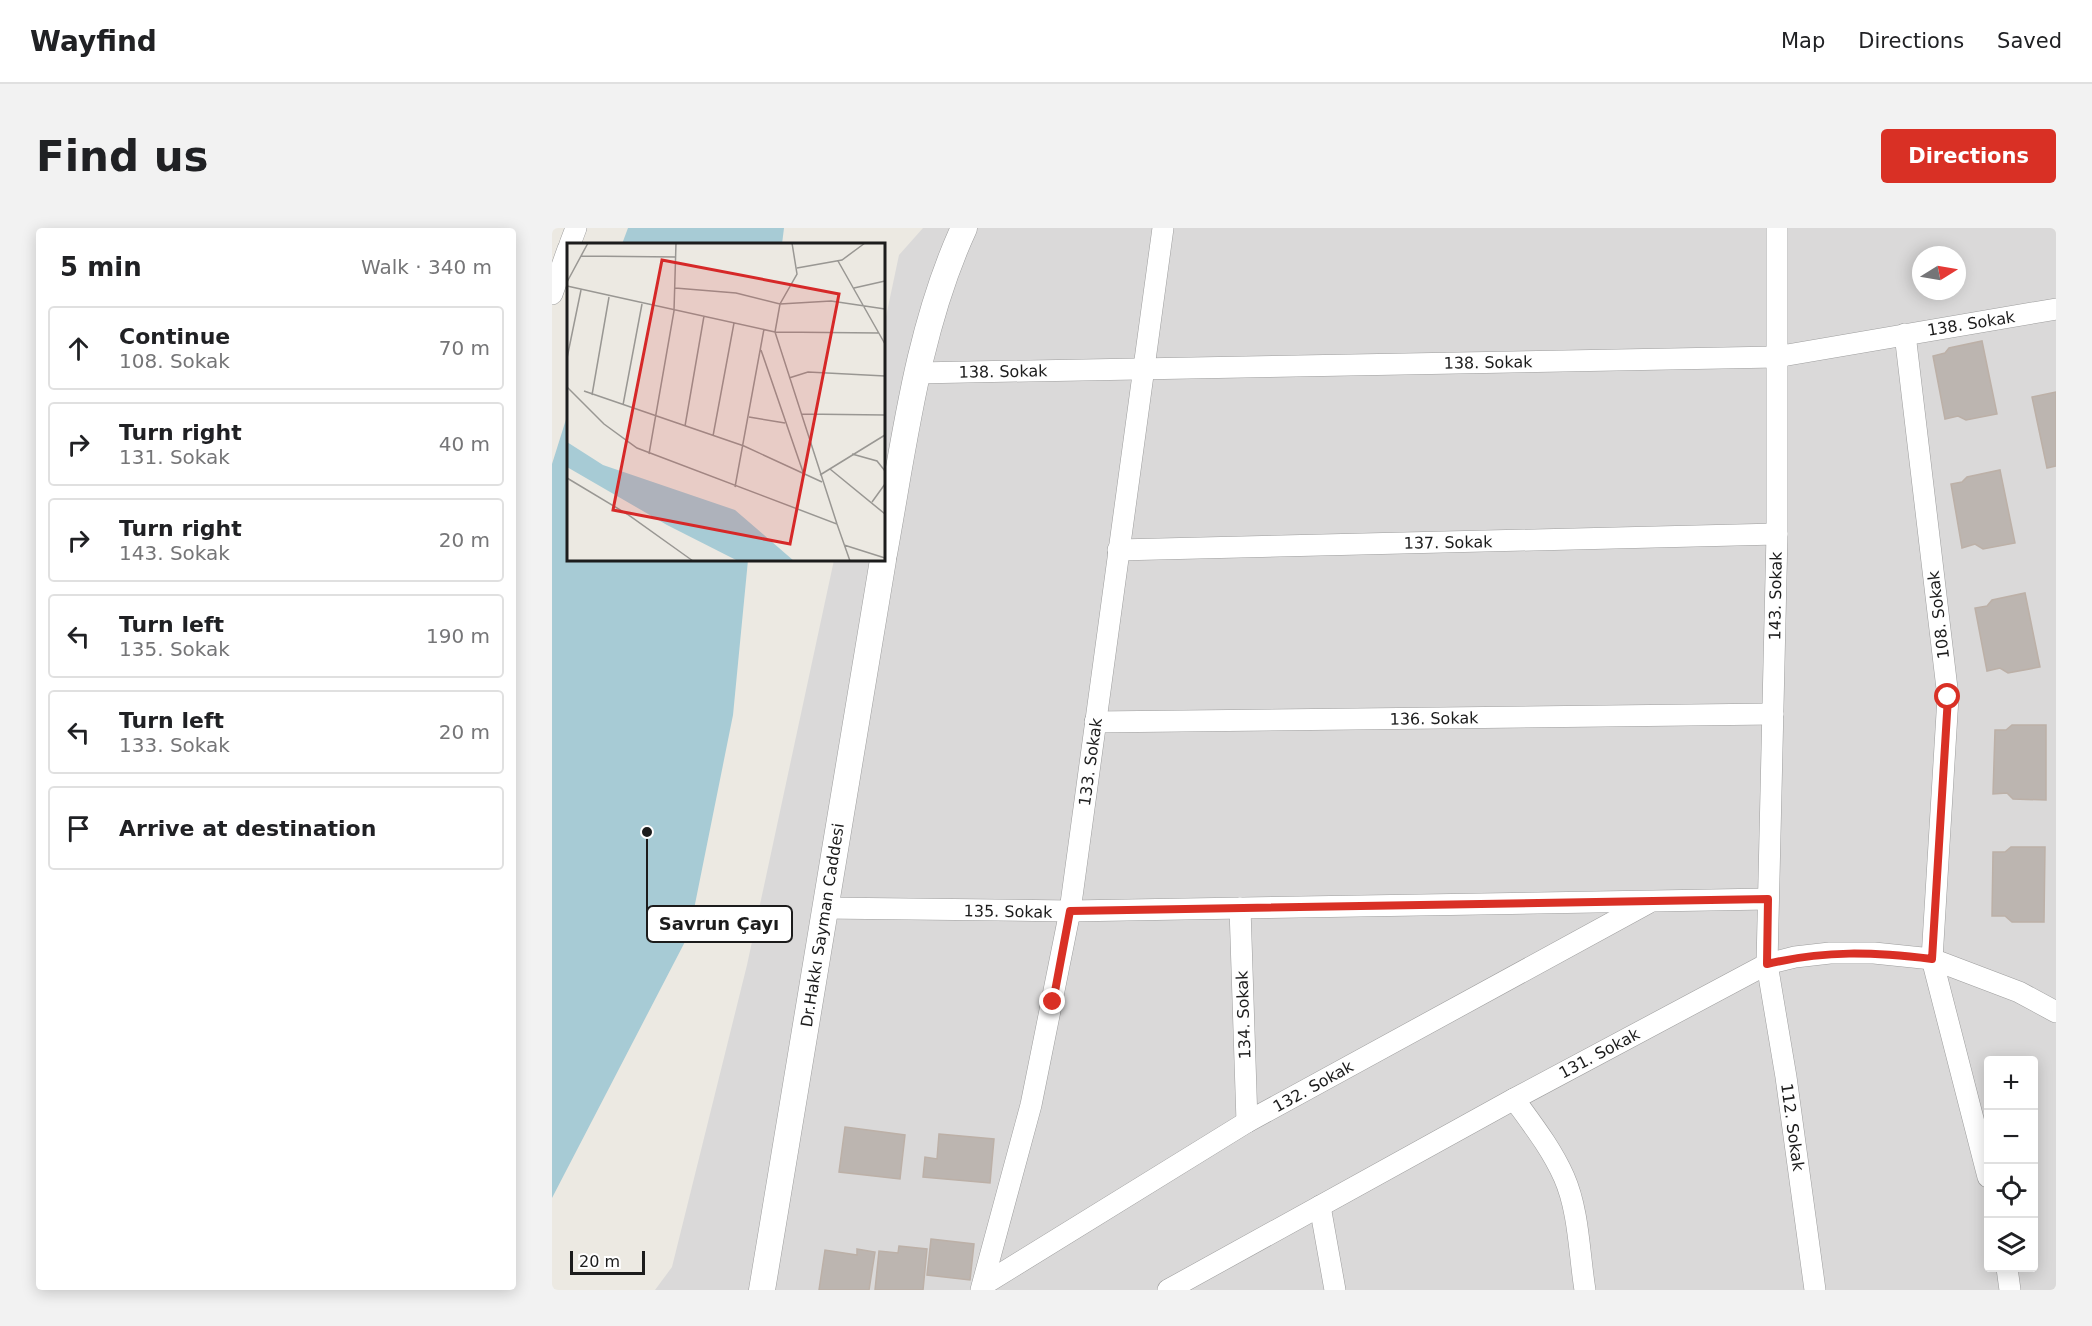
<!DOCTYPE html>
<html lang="en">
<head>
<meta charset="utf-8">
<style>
	body { margin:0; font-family:"DejaVu Sans",sans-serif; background:#f2f2f2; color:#202124 }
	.controls { position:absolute; right:18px; bottom:18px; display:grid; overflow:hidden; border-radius:6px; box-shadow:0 3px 15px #0003 }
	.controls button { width:54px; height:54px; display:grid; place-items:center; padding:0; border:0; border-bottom:2px solid #e0e0e0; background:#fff; color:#202124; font:30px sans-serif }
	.compass { position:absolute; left:1360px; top:18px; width:54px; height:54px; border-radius:50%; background:#fff; box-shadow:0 3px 15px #0003; rotate:79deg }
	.scale { position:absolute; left:18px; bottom:15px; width:75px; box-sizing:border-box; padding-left:6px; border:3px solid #1c1c1c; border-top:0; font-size:16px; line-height:21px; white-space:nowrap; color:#1c1c1c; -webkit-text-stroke:4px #fff; paint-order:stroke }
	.stop { position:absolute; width:18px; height:18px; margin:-14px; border:4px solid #d93025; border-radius:50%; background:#fff }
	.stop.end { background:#d93025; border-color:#fff; box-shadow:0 2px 6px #0008 }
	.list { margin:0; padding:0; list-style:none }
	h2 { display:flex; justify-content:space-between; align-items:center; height:78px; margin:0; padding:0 24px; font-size:26px }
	h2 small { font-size:20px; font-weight:400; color:#757577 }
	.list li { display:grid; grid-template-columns:39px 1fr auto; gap:18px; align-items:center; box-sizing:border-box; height:84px; margin:0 12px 12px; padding:0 12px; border:2px solid #e0e0e0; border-radius:6px }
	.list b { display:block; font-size:22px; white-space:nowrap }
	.list p { margin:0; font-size:20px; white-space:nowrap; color:#757577 }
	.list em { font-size:20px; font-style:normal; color:#757577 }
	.icon { flex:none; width:33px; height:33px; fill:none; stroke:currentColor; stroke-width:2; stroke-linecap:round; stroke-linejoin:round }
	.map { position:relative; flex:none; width:1504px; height:1062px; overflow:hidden; border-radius:6px }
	header { display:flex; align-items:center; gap:36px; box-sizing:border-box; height:84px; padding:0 30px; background:#fff; border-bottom:2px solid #e0e0e0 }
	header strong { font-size:28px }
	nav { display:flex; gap:33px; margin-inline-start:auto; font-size:21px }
	.intro { display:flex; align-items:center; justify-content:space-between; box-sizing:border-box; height:144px; padding:0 36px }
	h1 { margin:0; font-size:42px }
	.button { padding:15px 27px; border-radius:6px; background:#d93025; color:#fff; font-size:21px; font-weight:700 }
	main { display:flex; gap:36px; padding:0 36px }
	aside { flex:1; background:#fff; border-radius:6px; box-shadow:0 3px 15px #0003 }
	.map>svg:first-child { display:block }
</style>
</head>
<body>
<header>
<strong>Wayfind</strong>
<nav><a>Map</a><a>Directions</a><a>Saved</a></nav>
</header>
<div class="intro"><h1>Find us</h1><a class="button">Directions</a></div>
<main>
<aside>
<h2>5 min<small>Walk · 340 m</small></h2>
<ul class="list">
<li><svg class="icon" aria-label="ahead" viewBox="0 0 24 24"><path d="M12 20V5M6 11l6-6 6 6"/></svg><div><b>Continue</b><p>108. Sokak</p></div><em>70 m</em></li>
<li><svg class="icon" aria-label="right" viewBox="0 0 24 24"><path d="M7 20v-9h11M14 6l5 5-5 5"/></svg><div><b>Turn right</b><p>131. Sokak</p></div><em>40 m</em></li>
<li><svg class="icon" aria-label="right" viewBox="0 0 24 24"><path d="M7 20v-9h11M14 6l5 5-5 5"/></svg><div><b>Turn right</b><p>143. Sokak</p></div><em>20 m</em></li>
<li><svg class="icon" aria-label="left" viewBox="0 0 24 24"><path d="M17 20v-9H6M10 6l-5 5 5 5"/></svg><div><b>Turn left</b><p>135. Sokak</p></div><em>190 m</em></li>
<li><svg class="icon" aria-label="left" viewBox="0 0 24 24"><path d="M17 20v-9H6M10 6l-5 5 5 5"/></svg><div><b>Turn left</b><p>133. Sokak</p></div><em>20 m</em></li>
<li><svg class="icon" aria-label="arrive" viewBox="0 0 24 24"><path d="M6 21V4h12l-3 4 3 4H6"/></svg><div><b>Arrive at destination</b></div></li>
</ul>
</aside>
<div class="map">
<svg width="1504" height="1062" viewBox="0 0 1504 1062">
	<rect width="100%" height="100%" fill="#ece9e2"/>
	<path fill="#dad9d9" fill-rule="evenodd" d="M371 0H1504V1062H103L120 1039 195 737 282 332H332V98L347 27ZM1369 27H1405V63H1369ZM1436 832H1482V1040H1436Z"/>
	<g fill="#a7cbd5">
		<path d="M76 0H232L230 16H70Z"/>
		<path d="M16 185V332H196L181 487 137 706 0 970V236Z"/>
	</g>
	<g fill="#bcb5b0" stroke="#bcb0a7" stroke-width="1.5">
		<path d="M1430 113 1445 186 1414 192 1406 188 1393 191 1381 128 1393 125 1397 120Z"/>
		<path d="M1504 164V238L1495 240 1480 169Z"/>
		<path d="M1448 242 1463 315 1431 321 1423 316 1410 320 1399 256 1410 254 1415 249Z"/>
		<path d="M1473 365 1488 439 1456 445 1448 440 1435 443 1423 380 1435 378 1440 372Z"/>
		<path d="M1460 497H1494V572L1461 571 1455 565 1441 566 1443 502H1454Z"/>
		<path d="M1459 619H1493L1492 694H1460L1453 688H1440L1441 624H1453Z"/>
		<path d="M293 899 353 907 348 951 287 944Z"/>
		<path d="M387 906 442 911 438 955 371 949 373 929 385 931Z"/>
		<path d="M379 1011 422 1016 418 1052 375 1047Z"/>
		<path d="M347 1018 375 1021 371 1062H323L327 1023 346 1025Z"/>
		<path d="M305 1021 323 1024 317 1062H267L273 1022 305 1027Z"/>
	</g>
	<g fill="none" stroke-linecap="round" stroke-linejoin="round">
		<g stroke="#9d9d9d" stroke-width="22">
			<g id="minor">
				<path d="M1225 0V306L1215 736 1234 849 1263 1062"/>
				<path d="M18 16 24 0"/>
				<path d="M0 66 16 21"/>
				<path d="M1353 106 1396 469 1380 731 1436 949"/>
				<path d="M365 145 1224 129 1504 81"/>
				<path d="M566 322 1225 306"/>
				<path d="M543 494 1221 486"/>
				<path d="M272 680 518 683 1216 671"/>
				<path d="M688 680 695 894"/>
				<path d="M962 871C980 896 999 920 1012 949 1027 983 1027 1025 1033 1062"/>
				<path d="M768 978 783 1062"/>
				<path d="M1455 1040 1458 1062"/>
				<path d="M431 1057 695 894 1096 675"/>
				<path d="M429 1062 479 877 518 683 611 0"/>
				<path d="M616 1062 962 871 1215 736 1243 729 1278 725H1322L1380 731 1467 764 1504 784"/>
			</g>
		</g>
		<g stroke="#9d9d9d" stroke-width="27">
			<g id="tertiary">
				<path d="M332 326C352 217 365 102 412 0"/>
				<path d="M210 1062 331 332"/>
			</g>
		</g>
		<use href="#minor" stroke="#fff" stroke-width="21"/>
		<use href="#tertiary" stroke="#fff" stroke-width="26"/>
	</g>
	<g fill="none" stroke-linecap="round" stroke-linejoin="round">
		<path stroke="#d93025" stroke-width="8" d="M501 774 518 683 1216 671 1215 736C1274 722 1320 724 1380 731L1396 469"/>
	</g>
	<g text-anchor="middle" stroke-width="5" stroke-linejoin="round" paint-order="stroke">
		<g font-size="16" fill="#1c1c1c" stroke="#fff">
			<text transform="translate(1419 95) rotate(-9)" y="6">138. Sokak</text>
			<text transform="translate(936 134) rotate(-1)" y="6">138. Sokak</text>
			<text transform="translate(451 143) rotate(-1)" y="6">138. Sokak</text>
			<text transform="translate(896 314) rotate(-1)" y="6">137. Sokak</text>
			<text transform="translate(1223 368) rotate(-89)" y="6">143. Sokak</text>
			<text transform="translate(1386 387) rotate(-97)" y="6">108. Sokak</text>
			<text transform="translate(882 490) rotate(-1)" y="6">136. Sokak</text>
			<text transform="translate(538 534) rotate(-82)" y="6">133. Sokak</text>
			<text transform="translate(456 683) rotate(1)" y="6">135. Sokak</text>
			<text transform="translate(270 697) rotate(-81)" y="6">Dr.Hakkı Sayman Caddesi</text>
			<text transform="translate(691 787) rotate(-92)" y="6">134. Sokak</text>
			<text transform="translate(1047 825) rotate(-28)" y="6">131. Sokak</text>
			<text transform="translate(761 858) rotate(-29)" y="6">132. Sokak</text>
			<text transform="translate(1241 899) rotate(82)" y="6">112. Sokak</text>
		</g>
	</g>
	<g transform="translate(15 15)">
		<rect width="318" height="318" fill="#ece9e2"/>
		<path d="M0 199 36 222 168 267 227 318H171L100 282 0 224Z" fill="#a7cbd5"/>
		<path fill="none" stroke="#999793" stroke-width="1.5" d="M225 0 230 31 213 61 208 89 270 281M14 13 109 14M271 18 318 101M230 25 275 17 298 0M0 39 21 0M0 43 208 89 312 90M108 45 169 50 213 61 264 58 318 66M287 45 318 38M194 107 236 229M0 115 14 47M222 135 241 129 318 133M0 144 37 181 70 205 270 281 283 318M17 148 177 203 255 239M25 152 42 54M56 162 75 61M234 171 318 172M182 174 218 180M118 183 137 73M146 193 167 80M82 211 107 68 109 0M285 211 310 218 318 228M263 226 318 271M253 232 318 192M0 235 60 271 126 318M168 244 197 86M305 259 318 241M277 302 318 315"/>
		<path fill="#d62828" fill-opacity="0.15" stroke="#d62828" stroke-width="3" d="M95 17 272 51 223 301 46 267Z"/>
		<rect width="318" height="318" fill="none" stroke="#1c1c1c" stroke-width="3"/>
	</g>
	<path fill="none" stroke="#1c1c1c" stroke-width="2" d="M95 604L95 696"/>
	<circle fill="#1c1c1c" stroke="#fff" stroke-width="2" cx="95" cy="604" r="6"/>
	<rect fill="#fff" stroke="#1c1c1c" stroke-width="2" x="95" y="678" width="145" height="36" rx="6"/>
	<g font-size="18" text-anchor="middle" font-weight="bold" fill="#1c1c1c">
		<text x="167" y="702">Savrun Çayı</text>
	</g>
</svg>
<div class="controls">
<button>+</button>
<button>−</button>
<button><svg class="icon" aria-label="locate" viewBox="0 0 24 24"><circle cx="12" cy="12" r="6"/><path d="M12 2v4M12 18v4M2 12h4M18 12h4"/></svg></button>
<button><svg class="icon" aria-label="layers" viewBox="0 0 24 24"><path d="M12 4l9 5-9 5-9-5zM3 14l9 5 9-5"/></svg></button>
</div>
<svg class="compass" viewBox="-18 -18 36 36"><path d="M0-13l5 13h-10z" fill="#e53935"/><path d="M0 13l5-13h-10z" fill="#757577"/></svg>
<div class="scale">20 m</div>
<div class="stop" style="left:1396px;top:469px"></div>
<div class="stop end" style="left:501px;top:774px"></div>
</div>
</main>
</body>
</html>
